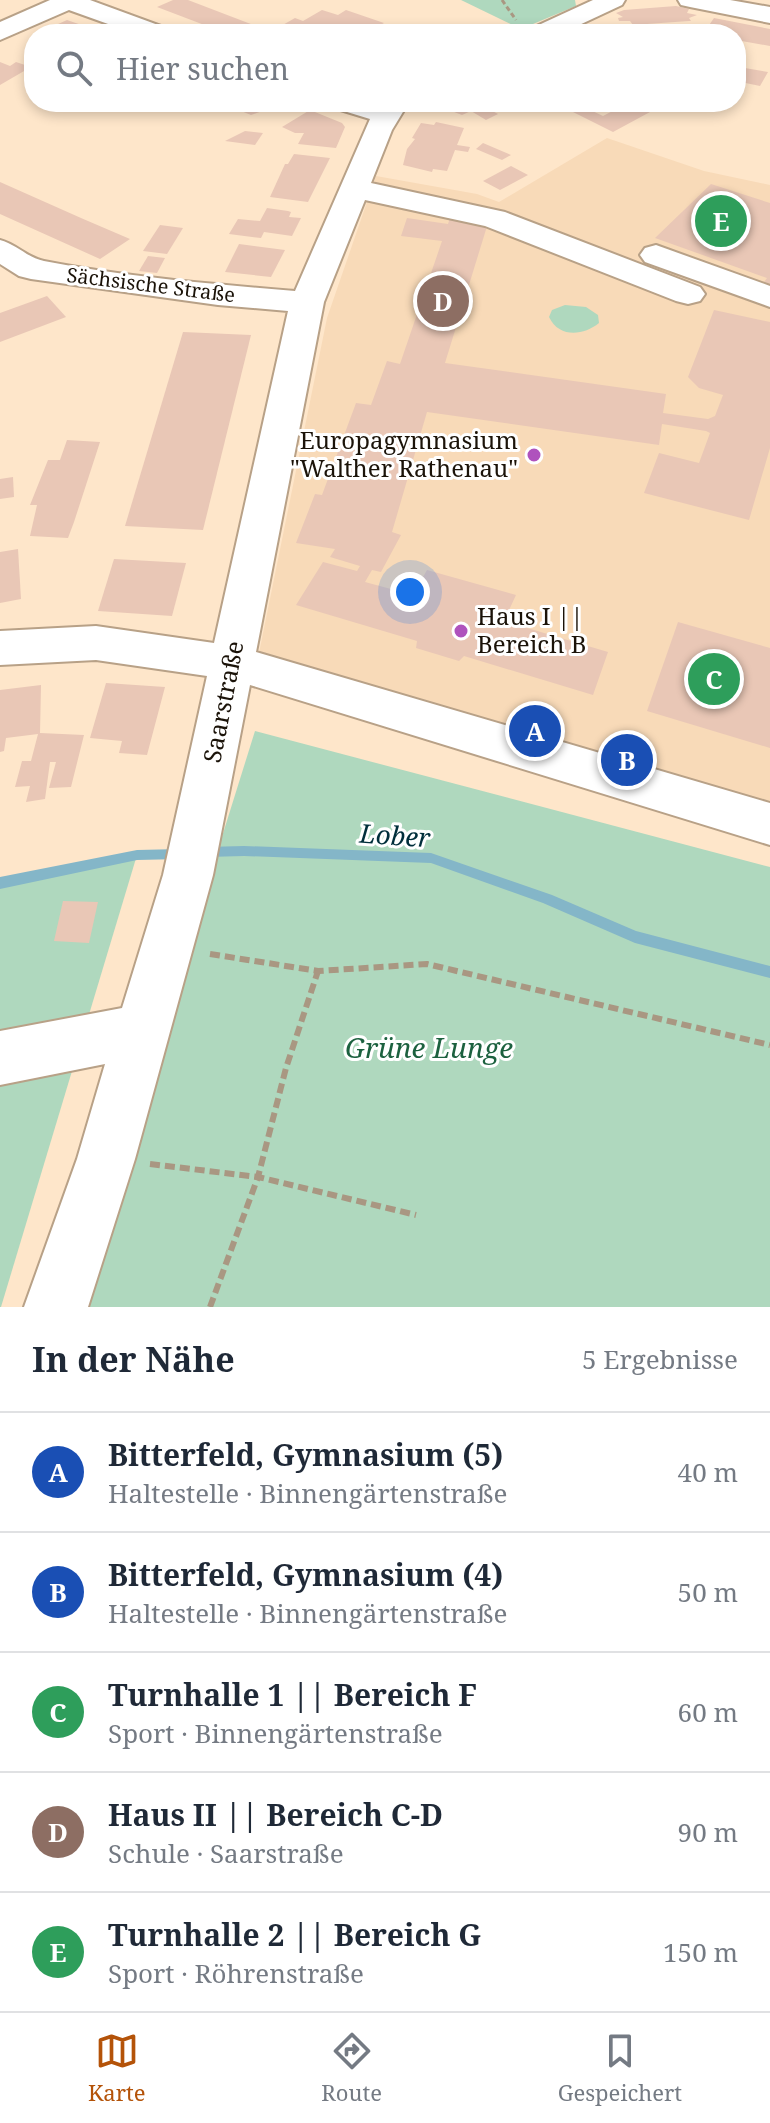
<!DOCTYPE html>
<html lang="de">
<head>
<meta charset="utf-8">
<style>
	body { margin:0; font-family:"Noto Serif",serif; background:#f2f2f3; color:#1f2937 }
	.you { position:absolute; left:410px; top:592px; width:28px; height:28px; margin:-20px; border:6px solid #fff; border-radius:50%; background:#1a73e8; box-shadow:0 0 0 12px #1a73e833 }
	.badge { display:grid; place-items:center; width:52px; height:52px; border-radius:50%; background:#b45309; color:#fff; font-size:26px; font-weight:700 }
	.pin { position:absolute; translate:-50% -50%; border:4px solid #fff; box-shadow:0 2px 8px #0006 }
	.list { margin:0; padding:0; list-style:none }
	h2 { display:flex; justify-content:space-between; align-items:center; height:104px; margin:0; padding:0 32px; font-size:34px }
	h2 small { font-size:26px; font-weight:400; color:#747a83 }
	.list li { display:grid; grid-template-columns:52px 1fr auto; gap:24px; align-items:center; box-sizing:border-box; height:120px; padding:0 32px; border-top:2px solid #e0e1e3 }
	.list b { display:block; font-size:30px; white-space:nowrap }
	.list p { margin:0; font-size:26px; white-space:nowrap; color:#747a83 }
	.list em { font-size:26px; font-style:normal; color:#747a83 }
	.icon { flex:none; width:44px; height:44px; fill:none; stroke:currentColor; stroke-width:2; stroke-linecap:round; stroke-linejoin:round }
	.map { position:relative; flex:none; width:770px; height:1307px; overflow:hidden }
	.search { position:absolute; background:#fff; box-shadow:0 4px 12px #0003; left:24px; right:24px; top:24px; height:88px; display:flex; align-items:center; gap:20px; box-sizing:border-box; padding:0 28px; border-radius:32px; color:#747a83; font-size:30px }
	.sheet { height:704px; background:#fff }
	nav { display:flex; justify-content:space-around; align-items:center; box-sizing:border-box; height:112px; border-top:2px solid #e0e1e3; background:#fff; font-size:22px; color:#747a83 }
	nav a { display:grid; justify-items:center; gap:4px }
	nav .on { color:#b45309 }
	.map>svg:first-child { display:block }
</style>
</head>
<body>
<div class="map">
<svg width="770" height="1307" viewBox="0 0 770 1307">
	<rect width="100%" height="100%" fill="#fee6ca"/>
	<path fill="#f8dab8" d="M607 138 704 171 770 185V810L259 653 327 318 376 176 477 194 499 202Z"/>
	<g fill="#afd8be">
		<path d="M461 0H575L576 6 521 29Z"/>
		<path d="M565 305 586 307 598 315 599 323C583 336 559 338 549 317L552 310Z"/>
		<path d="M255 731 770 867V1307H75Z"/>
		<path d="M137 855 1 1307H0V883Z"/>
	</g>
	<g fill="none" stroke-linecap="round" stroke-linejoin="round">
		<g fill="#84b6c8" fill-rule="evenodd">
			<path d="M244 846 431 853 552 895 636 931 770 966V978L635 943 543 903 431 863 244 856 206 857 202 856 200 852 202 848 206 847Z"/>
			<path d="M181 849 185 850 187 854 185 858 181 859 137 860 0 889V877L137 850Z"/>
		</g>
	</g>
	<g fill="#e9c7b6">
		<path d="M173 0H188L256 26 251 28 260 31 254 34H228L157 7Z"/>
		<path d="M676 6 689 9 687 13 697 15 689 18 691 21H689L633 25 630 21H619L618 18 623 17 616 13 624 10Z"/>
		<path d="M322 10 338 15 346 10 384 23 375 28 391 34H278L288 28 281 26 295 18 303 21Z"/>
		<path d="M714 18 770 29V46L736 40V34H703Z"/>
		<path d="M67 20 93 29 83 34H36Z"/>
		<path d="M0 62 10 66 16 62 31 67 0 85Z"/>
		<path d="M739 67 768 72 760 86 736 81Z"/>
		<path d="M219 102H273L265 110 251 115Z"/>
		<path d="M438 102H491L483 106 498 114 486 120 471 111 462 115 449 110Z"/>
		<path d="M630 102 654 105 650 112 613 132 573 112 584 107 603 116Z"/>
		<path d="M310 110 342 123 345 127 336 148 298 144 304 133H295L282 127Z"/>
		<path d="M436 122 464 128 457 145 470 147 468 152 455 150 447 171 433 169 432 172 403 165 407 149 415 139 412 138 421 123 434 125Z"/>
		<path d="M245 131 263 133 255 145 225 141Z"/>
		<path d="M483 143 511 155 502 160 476 149Z"/>
		<path d="M294 154 330 158 308 202 270 197 285 164H288Z"/>
		<path d="M511 166 528 175 500 190 483 181Z"/>
		<path d="M0 182 81 218 130 239 100 259 0 214Z"/>
		<path d="M711 184 770 203V284L764 282 767 278 655 238Z"/>
		<path d="M267 208 288 211 291 212 289 217 301 218 292 236 264 232 261 238 229 234 238 219 260 221Z"/>
		<path d="M407 218 448 224 450 218 488 223 445 363 666 394 663 413 708 419 715 416 723 395 699 388 688 377 714 310 770 322V448L749 520 644 493 659 453 699 463 710 433 706 431 662 424 659 445 427 412 392 532 401 535 381 572 372 570 365 582 413 595 427 570 516 595 504 621 608 652 593 695 464 656 459 661 416 648 417 641 296 605 323 562 357 571 360 566 330 557 335 549 296 543 315 494 322 495 356 403 371 405 387 361 400 364 442 241 401 236Z"/>
		<path d="M160 225 183 228 167 254 143 251Z"/>
		<path d="M239 244 285 250 271 277 225 272Z"/>
		<path d="M148 256 165 258 157 273 139 271Z"/>
		<path d="M47 296 66 317 0 342V313Z"/>
		<path d="M183 332 251 335 203 530 125 526Z"/>
		<path d="M67 440 100 442 74 522 68 538 30 536 37 505H30L48 460H60Z"/>
		<path d="M13 477 14 497 0 499V479Z"/>
		<path d="M18 549 21 599 0 603V552Z"/>
		<path d="M114 559 186 563 172 616 98 611Z"/>
		<path d="M678 622 770 648V748L647 711Z"/>
		<path d="M106 683 165 687 147 755 119 753 122 741 90 738Z"/>
		<path d="M41 685 40 733 84 735 71 787 49 788 56 762H50L45 799 26 802 30 786 15 787 22 761H31L38 734 6 738 4 751 0 752V690Z"/>
		<path d="M63 901 98 902 89 943 54 941Z"/>
	</g>
	<g fill="none" stroke-linecap="round" stroke-linejoin="round">
		<g stroke="#b8a187" stroke-width="4">
			<g id="minor">
				<path d="M50 0H90L169 29 173 34H136L69 10 0 40V22Z"/>
				<path d="M593 0H625L622 5 560 34H526L530 29Z"/>
				<path d="M678 0H730L770 7V23L690 7 681 5Z"/>
				<path d="M330 102H409L392 130 371 183 505 212 700 287 705 294 700 301 688 304 676 301 485 226 365 200 324 302 256 652 770 803V845L250 685 213 875 135 1159 88 1307H24L77 1159 105 1064 0 1085V1031L122 1008 163 875 207 676 96 660 0 665V631L96 626 214 643 288 311 218 305 31 279 19 276 0 264V240C16 244 28 258 44 261 126 277 212 284 295 291L370 119 334 108Z"/>
				<path d="M656 245 770 286V307L645 262 640 255 645 248Z"/>
			</g>
		</g>
		<path stroke="#a99782" stroke-width="3" stroke-dasharray="5 3" stroke-linecap="butt" d="M502 0 516 20"/>
		<g stroke="#a99782" stroke-width="6" stroke-dasharray="10 5" stroke-linecap="butt">
			<path d="M210 954 318 971 427 964 770 1045"/>
			<path d="M150 1164 258 1177 416 1215"/>
			<path d="M210 1307 258 1177 286 1068 318 971"/>
		</g>
		<use href="#minor" fill="#fff" fill-rule="evenodd"/>
	</g>
	<g fill="#af52bd" stroke="#fff" stroke-width="3">
		<circle cx="534" cy="455" r="8"/>
		<circle cx="461" cy="631" r="8"/>
	</g>
	<g text-anchor="middle" stroke-width="6" stroke-linejoin="round" paint-order="stroke">
		<g font-size="20" fill="#1b1309" stroke="#fff">
			<text transform="translate(151 285) rotate(7)" y="7">Sächsische Straße</text>
		</g>
		<g font-size="24" fill="#1b1309" stroke="#fff" text-anchor="end">
			<text x="518" y="449">Europagymnasium<tspan x="518" dy="28">"Walther Rathenau"</tspan></text>
			<text x="477" y="625" text-anchor="start">Haus I ||<tspan x="477" dy="28">Bereich B</tspan></text>
		</g>
		<g font-size="24" fill="#1b1309" stroke="#fff">
			<text transform="translate(224 702) rotate(-79)" y="8">Saarstraße</text>
		</g>
		<g font-size="26" font-style="italic" fill="#002e3b" stroke="#fff">
			<text transform="translate(395 836) rotate(4)" y="9">Lober</text>
		</g>
		<g font-size="28" font-style="italic" fill="#1c613f" stroke="#fff">
			<text x="429" y="1058">Grüne Lunge</text>
		</g>
	</g>
</svg>
<div class="you"></div>
<div class="pin badge" style="left:535px;top:731px;background:#1a4fb4">A</div>
<div class="pin badge" style="left:627px;top:760px;background:#1a4fb4">B</div>
<div class="pin badge" style="left:714px;top:679px;background:#2e9e5b">C</div>
<div class="pin badge" style="left:443px;top:301px;background:#8d6e63">D</div>
<div class="pin badge" style="left:721px;top:221px;background:#2e9e5b">E</div>
<div class="search"><svg class="icon" aria-label="search" viewBox="0 0 24 24"><circle cx="10" cy="10" r="6"/><path d="M15 15l6 6"/></svg>Hier suchen</div>
</div>
<section class="sheet">
<h2>In der Nähe<small>5 Ergebnisse</small></h2>
<ul class="list">
<li><span class="badge" style="background:#1a4fb4">A</span><div><b>Bitterfeld, Gymnasium (5)</b><p>Haltestelle · Binnengärtenstraße</p></div><em>40 m</em></li>
<li><span class="badge" style="background:#1a4fb4">B</span><div><b>Bitterfeld, Gymnasium (4)</b><p>Haltestelle · Binnengärtenstraße</p></div><em>50 m</em></li>
<li><span class="badge" style="background:#2e9e5b">C</span><div><b>Turnhalle 1 || Bereich F</b><p>Sport · Binnengärtenstraße</p></div><em>60 m</em></li>
<li><span class="badge" style="background:#8d6e63">D</span><div><b>Haus II || Bereich C-D</b><p>Schule · Saarstraße</p></div><em>90 m</em></li>
<li><span class="badge" style="background:#2e9e5b">E</span><div><b>Turnhalle 2 || Bereich G</b><p>Sport · Röhrenstraße</p></div><em>150 m</em></li>
</ul>
</section>
<nav>
<a class="on"><svg class="icon" aria-label="map" viewBox="0 0 24 24"><path d="M3 6l6-2 6 2 6-2v14l-6 2-6-2-6 2zM9 4v14M15 6v14"/></svg>Karte</a>
<a><svg class="icon" aria-label="directions" viewBox="0 0 24 24"><path d="M12 3l9 9-9 9-9-9zM9 14v-3h6M13 9l2 2-2 2"/></svg>Route</a>
<a><svg class="icon" aria-label="saved" viewBox="0 0 24 24"><path d="M7 4h10v16l-5-4-5 4z"/></svg>Gespeichert</a>
</nav>
</body>
</html>
